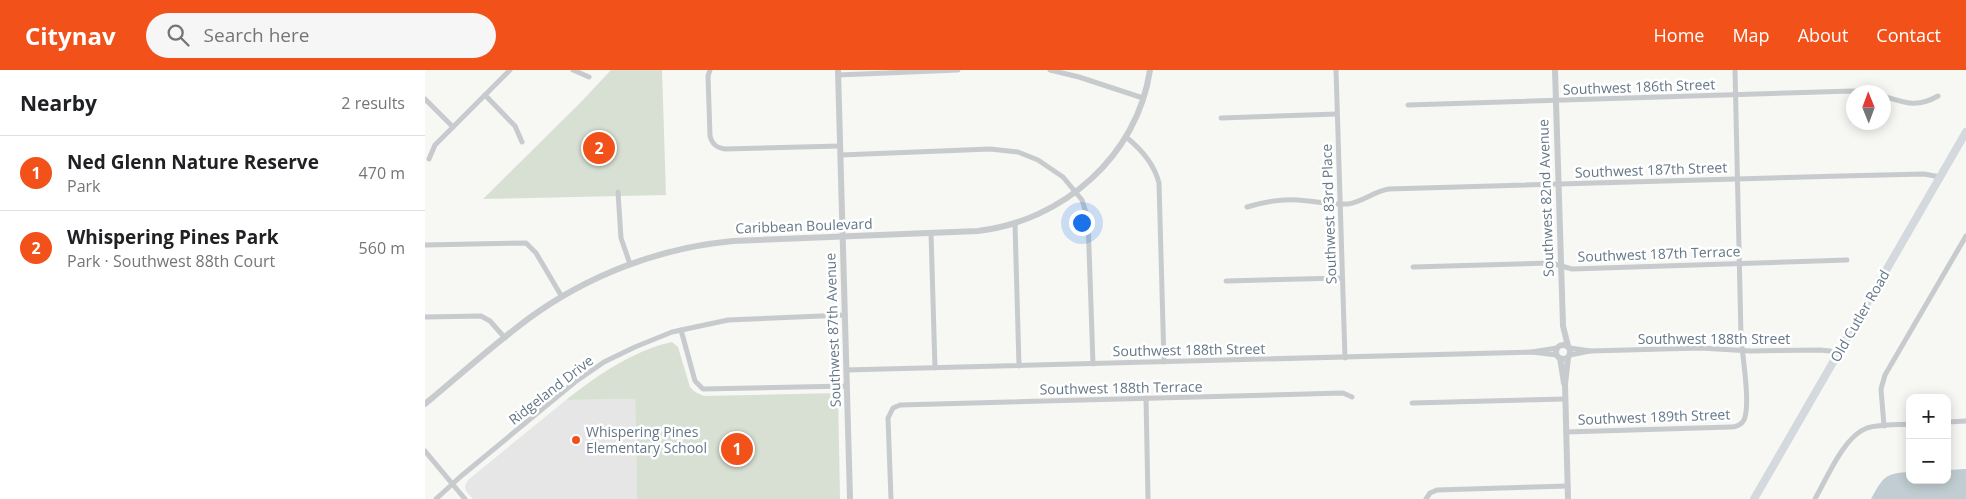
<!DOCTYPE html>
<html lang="en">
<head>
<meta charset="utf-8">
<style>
	body { margin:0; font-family:"Open Sans",sans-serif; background:#f6f6f6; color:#202124 }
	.controls { position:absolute; right:15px; bottom:15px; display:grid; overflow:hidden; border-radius:10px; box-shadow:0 2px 12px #0003 }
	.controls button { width:45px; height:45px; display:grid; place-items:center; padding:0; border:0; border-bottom:1px solid #e0e0e0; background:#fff; color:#202124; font:25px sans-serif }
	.compass { position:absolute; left:1421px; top:15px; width:45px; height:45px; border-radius:50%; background:#fff; box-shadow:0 2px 12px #0003; rotate:359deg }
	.you { position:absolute; left:656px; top:152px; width:18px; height:18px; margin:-12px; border:4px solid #fff; border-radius:50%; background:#1a73e8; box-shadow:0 0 0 8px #1a73e833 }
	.badge { display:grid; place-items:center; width:32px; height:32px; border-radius:50%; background:#f25119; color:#fff; font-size:16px; font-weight:700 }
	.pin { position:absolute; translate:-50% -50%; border:2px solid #fff; box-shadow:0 1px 5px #0006 }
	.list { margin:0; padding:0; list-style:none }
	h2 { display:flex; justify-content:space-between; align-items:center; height:65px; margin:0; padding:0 20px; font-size:21px }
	h2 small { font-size:16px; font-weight:400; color:#757577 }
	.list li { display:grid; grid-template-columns:32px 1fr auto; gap:15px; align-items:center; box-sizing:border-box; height:75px; padding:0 20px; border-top:1px solid #e0e0e0 }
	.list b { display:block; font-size:19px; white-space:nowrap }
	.list p { margin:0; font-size:16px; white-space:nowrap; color:#757577 }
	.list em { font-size:16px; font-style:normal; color:#757577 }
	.icon { flex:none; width:28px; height:28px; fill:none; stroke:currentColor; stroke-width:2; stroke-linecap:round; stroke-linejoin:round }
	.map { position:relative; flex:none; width:1541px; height:429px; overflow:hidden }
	header { display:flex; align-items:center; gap:30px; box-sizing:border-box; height:70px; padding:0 25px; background:#f25119; color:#fff }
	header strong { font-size:24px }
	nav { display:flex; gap:28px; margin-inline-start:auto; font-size:18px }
	.search { width:350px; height:45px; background:#f6f6f6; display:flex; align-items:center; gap:12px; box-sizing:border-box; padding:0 18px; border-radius:28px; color:#757577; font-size:19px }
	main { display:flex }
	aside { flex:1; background:#fff }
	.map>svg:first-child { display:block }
</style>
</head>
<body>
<header>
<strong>Citynav</strong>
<div class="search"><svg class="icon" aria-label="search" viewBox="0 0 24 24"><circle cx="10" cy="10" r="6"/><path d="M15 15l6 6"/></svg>Search here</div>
<nav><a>Home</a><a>Map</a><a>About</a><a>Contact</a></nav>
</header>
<main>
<aside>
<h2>Nearby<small>2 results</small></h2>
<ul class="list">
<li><span class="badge">1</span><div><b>Ned Glenn Nature Reserve</b><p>Park</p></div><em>470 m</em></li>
<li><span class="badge">2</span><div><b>Whispering Pines Park</b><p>Park · Southwest 88th Court</p></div><em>560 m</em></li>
</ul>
</aside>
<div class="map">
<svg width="1541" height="429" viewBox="0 0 1541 429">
	<rect width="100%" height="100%" fill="#f7f7f4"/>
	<path fill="#e5e6e5" d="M210 329 212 429H48L41 421 40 416 43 410 141 330Z"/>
	<g fill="#d8e0d4">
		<path d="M186 0H237L241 125 58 129 156 32Z"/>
		<path d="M247 272 253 277 265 317 270 322 279 326 413 323 415 429H212L210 329 141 330C171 306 209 280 247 272Z"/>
	</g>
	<path fill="#c1cdd2" d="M1541 399V429H1446C1458 408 1459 403 1485 402V410H1522V400Z"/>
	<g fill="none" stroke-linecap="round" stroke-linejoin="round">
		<g stroke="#c7cbce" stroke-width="5">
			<path d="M148 0 164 7"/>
			<path d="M285 0 283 6 285 66C287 74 291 78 300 79L415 76"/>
			<path d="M625 0 654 7 718 28"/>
			<path d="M911 0 920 288"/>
			<path d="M413 5 533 0"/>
			<path d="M60 25 90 56 97 72"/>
			<path d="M1458 26C1480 33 1492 38 1513 26"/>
			<path d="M0 29 28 57"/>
			<path d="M983 35 1427 21 1445 22"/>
			<path d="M796 48 912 44"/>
			<path d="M701 67C716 79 729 93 734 113L739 292"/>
			<path d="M416 85 565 79 593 82 613 90 638 107 657 130 663 149 668 294"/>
			<path d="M4 89 10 75 85 0"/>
			<path d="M193 122 196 168 205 194"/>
			<path d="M822 137C838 132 854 129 872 130 890 131 905 135 923 134 938 132 949 121 964 119L1416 106 1499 104 1515 107"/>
			<path d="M590 154 594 296"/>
			<path d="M506 163 510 298"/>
			<path d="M0 175 101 173 111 183 137 227"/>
			<path d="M988 197 1126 193 1147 199 1422 190"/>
			<path d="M801 211 917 208"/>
			<path d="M0 247 56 246 65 251 80 268"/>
			<path d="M256 260 270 311 278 319 422 316"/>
			<path d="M1145 278 1165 281 1275 278 1326 281 1395 280 1405 281 1412 285"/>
			<path d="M1107 282 1132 278"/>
			<path d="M1145 285 1165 281"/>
			<path d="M421 300 1107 282 1132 285"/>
			<path d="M721 328 723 429"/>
			<path d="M987 333 1140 329"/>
			<path d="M1522 352 1541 351"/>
			<path d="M1459 356 1456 319 1460 305 1541 166"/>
			<path d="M1141 362 1306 357C1311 357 1316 355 1319 350 1326 334 1317 284 1316 266L1310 0"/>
			<path d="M0 381 40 429"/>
			<path d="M11 429 35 407 150 312 179 292 210 277 247 262 303 250 420 245"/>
			<path d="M466 429 463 348 468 338 475 335 918 323 927 327"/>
			<path d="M1001 429 1005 423 1012 420 1143 416"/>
			<path d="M1390 429C1402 408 1419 366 1442 358 1455 354 1471 355 1485 354"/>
		</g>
		<g stroke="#c7cbce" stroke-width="6">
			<path d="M413 0 425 429"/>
			<path d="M1130 0 1138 256 1143 276"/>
			<circle cx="1138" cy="282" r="7"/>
			<path d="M1135 288 1139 313"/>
			<path d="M1143 288 1140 314 1143 429"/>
			<path d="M0 334C34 306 68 275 103 249 163 205 234 178 308 171L553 161C637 151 712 87 725 0"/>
		</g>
		<path stroke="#d4d9dd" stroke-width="8" d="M1329 429 1541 62"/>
	</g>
	<circle fill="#f25119" stroke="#fff" stroke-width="2" cx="151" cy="370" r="5"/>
	<g text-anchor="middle" stroke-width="5" stroke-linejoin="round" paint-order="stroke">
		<g font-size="14" fill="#647787" stroke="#fff">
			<text transform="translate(1214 17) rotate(-2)" y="5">Southwest 186th Street</text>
			<text transform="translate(1226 100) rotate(-2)" y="5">Southwest 187th Street</text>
			<text transform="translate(1121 128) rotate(-92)" y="5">Southwest 82nd Avenue</text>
			<text transform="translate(904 144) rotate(-92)" y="5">Southwest 83rd Place</text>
			<text transform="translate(379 156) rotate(-2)" y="5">Caribbean Boulevard</text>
			<text transform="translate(1234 184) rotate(-2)" y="5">Southwest 187th Terrace</text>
			<text transform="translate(1435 246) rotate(-60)" y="5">Old Cutler Road</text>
			<text transform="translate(408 260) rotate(-92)" y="5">Southwest 87th Avenue</text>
			<text x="1289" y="274">Southwest 188th Street</text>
			<text transform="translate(764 280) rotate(-1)" y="5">Southwest 188th Street</text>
			<text transform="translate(696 318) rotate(-1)" y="5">Southwest 188th Terrace</text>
			<text transform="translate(126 320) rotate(-38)" y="5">Ridgeland Drive</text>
			<text transform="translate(1229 347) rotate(-2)" y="5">Southwest 189th Street</text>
		</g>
		<g font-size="14" fill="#647787" stroke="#fff" text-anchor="start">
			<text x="161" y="367">Whispering Pines<tspan x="161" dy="16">Elementary School</tspan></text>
		</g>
	</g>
</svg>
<div class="controls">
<button>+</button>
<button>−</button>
</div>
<svg class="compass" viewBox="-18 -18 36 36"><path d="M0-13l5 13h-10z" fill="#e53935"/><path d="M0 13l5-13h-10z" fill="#757577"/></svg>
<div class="you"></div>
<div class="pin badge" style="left:312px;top:379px">1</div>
<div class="pin badge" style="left:174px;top:78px">2</div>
</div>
</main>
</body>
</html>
